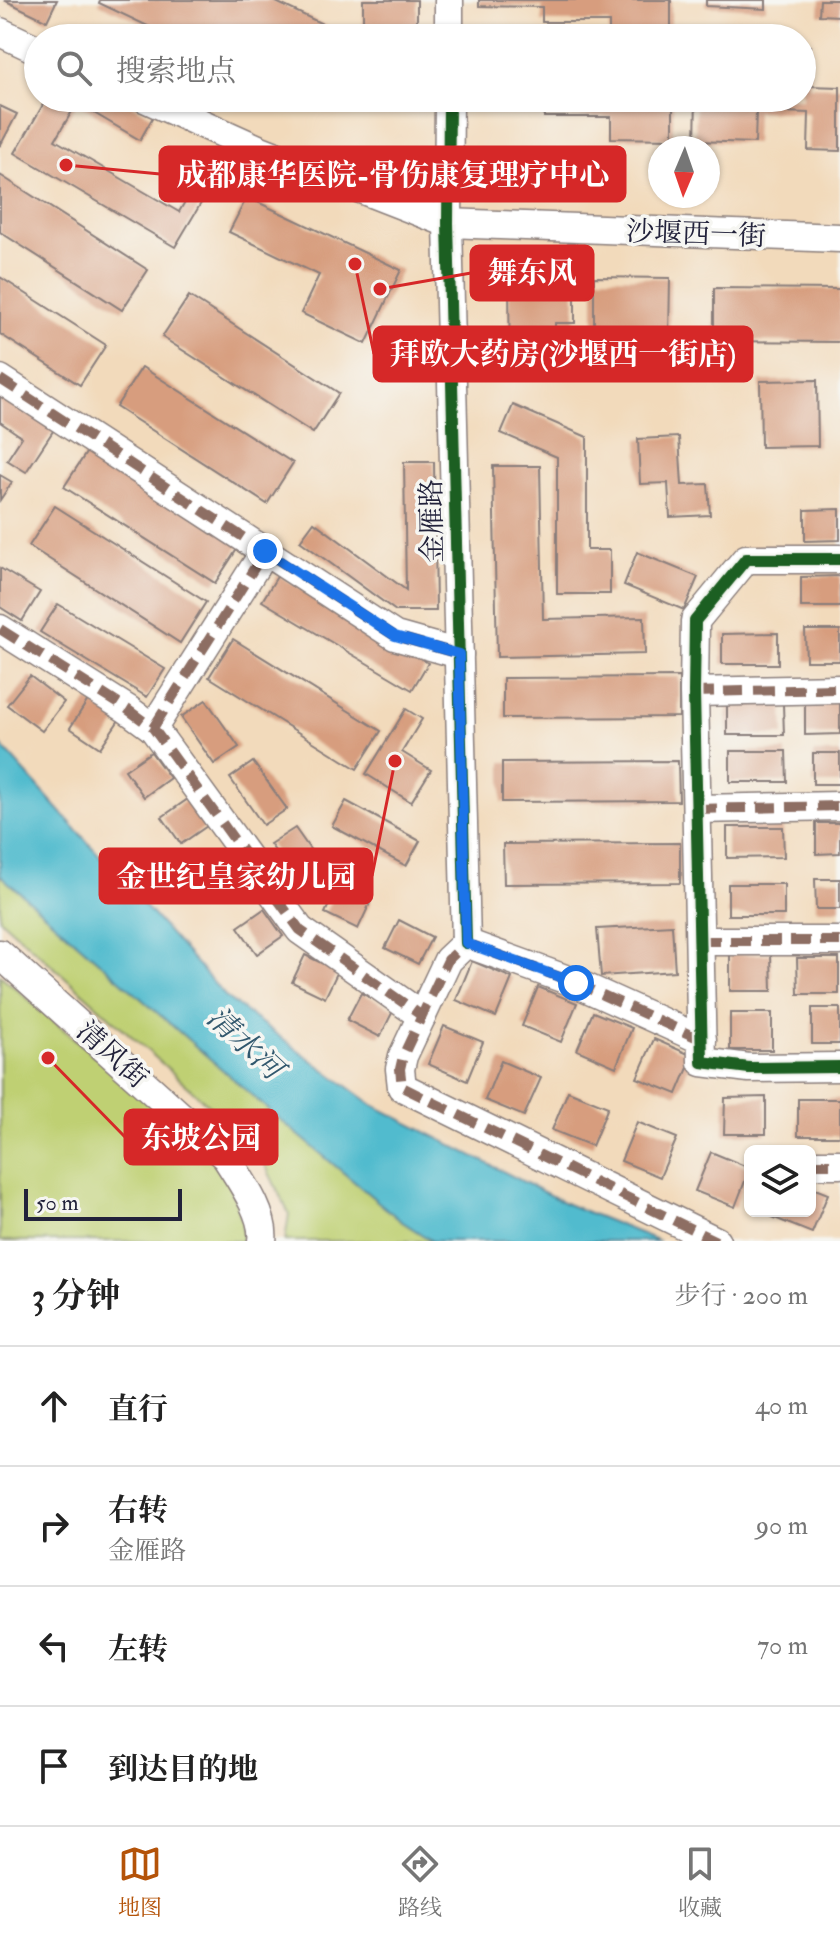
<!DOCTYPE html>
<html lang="zh">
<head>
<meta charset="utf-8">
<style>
	body { margin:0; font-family:"IM FELL Double Pica","Noto Serif SC",serif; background:#f2f2f2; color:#222 }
	.controls { position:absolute; right:24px; bottom:24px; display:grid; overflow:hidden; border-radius:12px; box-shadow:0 2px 6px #0004 }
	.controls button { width:72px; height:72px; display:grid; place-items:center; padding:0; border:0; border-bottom:2px solid #e0e0e0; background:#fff; color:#222; font:40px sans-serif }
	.compass { position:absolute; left:648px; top:136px; width:72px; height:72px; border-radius:50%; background:#fff; box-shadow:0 2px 6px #0004; rotate:182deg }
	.scale { position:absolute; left:24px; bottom:20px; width:158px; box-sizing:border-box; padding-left:8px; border:4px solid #22223b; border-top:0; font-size:22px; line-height:28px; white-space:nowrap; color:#22223b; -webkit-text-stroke:6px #f6f6f2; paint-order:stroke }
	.stop { position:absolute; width:24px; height:24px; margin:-18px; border:6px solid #1a73e8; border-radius:50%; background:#fff }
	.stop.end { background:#1a73e8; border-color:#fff; box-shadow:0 2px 8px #0008 }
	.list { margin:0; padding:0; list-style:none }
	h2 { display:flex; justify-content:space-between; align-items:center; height:104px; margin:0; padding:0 32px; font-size:34px }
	h2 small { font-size:26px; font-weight:400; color:#767676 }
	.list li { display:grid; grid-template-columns:52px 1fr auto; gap:24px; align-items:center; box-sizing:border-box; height:120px; padding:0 32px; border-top:2px solid #e0e0e0 }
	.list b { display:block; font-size:30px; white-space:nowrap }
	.list p { margin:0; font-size:26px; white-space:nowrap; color:#767676 }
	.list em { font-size:26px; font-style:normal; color:#767676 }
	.icon { flex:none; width:44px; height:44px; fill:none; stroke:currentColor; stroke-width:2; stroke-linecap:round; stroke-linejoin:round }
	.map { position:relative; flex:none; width:840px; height:1241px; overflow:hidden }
	.search { position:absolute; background:#fff; box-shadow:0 2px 6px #0004; left:24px; right:24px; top:24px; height:88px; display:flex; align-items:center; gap:20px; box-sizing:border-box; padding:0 28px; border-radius:44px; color:#767676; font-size:30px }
	.sheet { height:584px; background:#fff }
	nav { display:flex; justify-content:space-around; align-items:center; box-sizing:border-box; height:112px; border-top:2px solid #e0e0e0; background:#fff; font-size:22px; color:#767676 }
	nav a { display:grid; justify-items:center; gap:4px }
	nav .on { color:#b45309 }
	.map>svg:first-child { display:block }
</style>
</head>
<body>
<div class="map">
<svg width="840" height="1241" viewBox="0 0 840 1241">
	<rect width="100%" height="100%" fill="#f6f6f2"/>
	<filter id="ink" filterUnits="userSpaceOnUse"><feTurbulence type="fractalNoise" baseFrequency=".0125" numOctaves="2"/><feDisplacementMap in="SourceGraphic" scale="16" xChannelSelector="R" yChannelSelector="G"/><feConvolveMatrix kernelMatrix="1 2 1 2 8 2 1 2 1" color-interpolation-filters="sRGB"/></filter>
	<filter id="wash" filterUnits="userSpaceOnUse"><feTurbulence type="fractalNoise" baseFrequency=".006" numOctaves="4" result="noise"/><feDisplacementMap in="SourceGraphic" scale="32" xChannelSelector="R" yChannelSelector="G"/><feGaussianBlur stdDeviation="1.8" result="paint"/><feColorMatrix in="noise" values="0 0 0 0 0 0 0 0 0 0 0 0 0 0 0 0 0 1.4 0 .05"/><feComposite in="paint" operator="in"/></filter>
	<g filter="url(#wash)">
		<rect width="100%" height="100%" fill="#f2dabb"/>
		<g fill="#bfd073" stroke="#707957" stroke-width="2">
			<path d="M0 875 264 1106 401 1221 432 1241H285L289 1214 257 1148 0 919Z"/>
			<path d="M0 975 193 1140 227 1175 242 1221V1241H0Z"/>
		</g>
		<path fill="#51bbce" stroke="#3a6e84" stroke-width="2" d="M0 744 227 998 373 1105 567 1204 659 1241H432L401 1221 264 1106 0 875Z"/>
		<g id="blocks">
			<g fill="#d79d7e">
				<path d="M4 0H57L47 21Z"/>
				<path d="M100 0H272L333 29 329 38H173L99 3Z"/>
				<rect x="363" y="0" width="54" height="38"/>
				<path d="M479 0H671V38H609V22H542V7L479 6Z"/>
				<path d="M706 0H766V9L706 6Z"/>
				<path d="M820 0H840V16L819 15Z"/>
				<path d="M802 46H811L809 86 840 87V151L808 150 809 113 756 111 755 143 695 141 696 98H802Z"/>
				<path d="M47 98H120L153 117 140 140 77 103 55 140 179 212 200 176 213 183 175 247 15 153Z"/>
				<rect x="363" y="98" width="54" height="3"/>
				<path d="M481 98H673V139L611 138V117H544V102L481 101Z"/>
				<path d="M0 106 17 114 0 146Z"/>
				<path d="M0 175 148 270 122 310 0 232Z"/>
				<path d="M247 197 401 270 366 344 301 313 319 275 229 232Z"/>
				<path d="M0 277 106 345 80 385 0 334Z"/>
				<path d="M594 277 670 278 669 336 594 335Z"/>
				<path d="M575 281V323H555V377L510 378 509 282Z"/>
				<path d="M714 288 840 289V342L714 341Z"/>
				<path d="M189 296 339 393 313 433 162 337Z"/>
				<path d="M142 367 293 463 267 504 116 407Z"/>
				<path d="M817 380 818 446 761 447 760 381Z"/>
				<path d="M0 392 55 428 26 472 7 460 22 437 0 422Z"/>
				<path d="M513 405 587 437V550H610V594H557V457L501 433Z"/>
				<path d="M679 437 682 485 708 484 710 515 670 517 668 483 640 484 638 439Z"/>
				<path d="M90 447 241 543 215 583 64 487Z"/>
				<path d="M404 462H434L436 611H396L300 541 314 522 406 590Z"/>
				<path d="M493 466H540L543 619 644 617 645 654 497 657Z"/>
				<path d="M0 475 12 482 0 500Z"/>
				<path d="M55 506 206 602 180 643 29 546Z"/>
				<path d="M840 509V540L805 541V510Z"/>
				<path d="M637 552 698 577 684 610 624 585Z"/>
				<path d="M0 568 40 592 22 621 0 607Z"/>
				<path d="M278 575 428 663 412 690 262 601Z"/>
				<path d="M840 576V607H801V577Z"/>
				<path d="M58 604 165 669 147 697 40 632Z"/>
				<path d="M805 630H840V661H806Z"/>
				<path d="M778 633V664H722V634Z"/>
				<path d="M233 639 381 731 357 769 209 677Z"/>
				<path d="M30 676 64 702 42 731 7 705Z"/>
				<path d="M679 677V717L503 718V678Z"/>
				<path d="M88 700 119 720 100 748 70 728Z"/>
				<path d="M206 700 239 747 214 764 181 717Z"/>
				<path d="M805 703H840V734L805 735Z"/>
				<path d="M727 704H783L784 735H727Z"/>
				<path d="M406 709 422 719 402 752 431 770 411 802 366 774Z"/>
				<path d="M730 751H786L787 782H730Z"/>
				<path d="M151 752 170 778 144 797 125 770Z"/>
				<rect x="813" y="753" width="27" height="31"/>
				<path d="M678 761 679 801 502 802V762Z"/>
				<path d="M253 762 287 809 263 825 230 778Z"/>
				<path d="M188 799 207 826 181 844 162 817Z"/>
				<path d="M346 801 420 841 406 866 332 826Z"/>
				<path d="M816 823H840V853L816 854Z"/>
				<path d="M727 827H783L784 857 727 858Z"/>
				<path d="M295 828 328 875 304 891 270 844Z"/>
				<path d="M680 843V883L504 884 503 844Z"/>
				<path d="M815 879H840V909H816Z"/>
				<rect x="728" y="884" width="56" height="31"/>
				<path d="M338 885 371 901 358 929 325 913Z"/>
				<path d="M264 909 283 936 257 954 238 927Z"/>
				<path d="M399 920 432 937 418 964 385 948Z"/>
				<path d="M672 925 675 971 601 976 597 929Z"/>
				<path d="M771 954 772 991H730V955Z"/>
				<path d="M305 955 338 971 325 998 292 982Z"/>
				<path d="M797 958H839V994H798Z"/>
				<path d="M472 961 512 978 496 1017 456 1000Z"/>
				<path d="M538 987 577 1003 561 1042 522 1026Z"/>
				<path d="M361 993 394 1009 380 1037 347 1020Z"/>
				<rect x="812" y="1008" width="28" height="36"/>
				<path d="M593 1012 632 1028 616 1067 577 1050Z"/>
				<rect x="730" y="1013" width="42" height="37"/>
				<path d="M444 1026 483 1042 467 1081 428 1064Z"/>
				<path d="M654 1039 693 1056 677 1094 637 1078Z"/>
				<path d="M501 1061 541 1078 524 1116 485 1100Z"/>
				<path d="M568 1091 608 1107 592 1146 552 1130Z"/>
				<path d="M766 1097V1134H724L725 1098Z"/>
				<rect x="798" y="1099" width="42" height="37"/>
				<path d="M637 1122 677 1138 660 1177 621 1161Z"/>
				<path d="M711 1152 750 1168 735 1207 695 1191Z"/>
				<path d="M810 1187 828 1194 812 1233 772 1217 775 1211H810Z"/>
			</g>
		</g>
	</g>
	<g filter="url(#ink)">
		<use href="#blocks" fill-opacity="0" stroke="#8a7e7b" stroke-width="2"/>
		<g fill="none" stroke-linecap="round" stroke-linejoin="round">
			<g stroke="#8a7e7b" stroke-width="31">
				<g id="minor">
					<path d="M0 32 38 50"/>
					<path d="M449 38V0"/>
					<path d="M145 98 258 149 448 223 840 238"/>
					<path d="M449 98 448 223 466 943"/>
					<path d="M0 379 395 636 459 654"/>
					<path d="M840 559H746L695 621 694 692 702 1062 749 1068 840 1067"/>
					<path d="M0 629 127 709 153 728 300 930 422 1016"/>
					<path d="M694 692 840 689"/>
					<path d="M153 728 265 551"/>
					<path d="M697 809 840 806"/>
					<path d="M700 941H840"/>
					<path d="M466 943 448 960 403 1056 400 1069 402 1087 716 1241"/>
					<path d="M466 943 576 983 702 1040"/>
					<path d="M0 954 226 1157C239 1178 266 1215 262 1241"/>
					<path d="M810 1164H840"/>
				</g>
			</g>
			<use href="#minor" stroke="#fff" stroke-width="28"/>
			<g stroke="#8d6e63" stroke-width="10" stroke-dasharray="20 10" stroke-linecap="butt">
				<path d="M0 379 395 636 459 654"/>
				<path d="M0 629 127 709 153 728 300 930 422 1016"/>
				<path d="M694 692 840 689"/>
				<path d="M153 728 265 551"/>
				<path d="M697 809 840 806"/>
				<path d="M700 941H840"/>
				<path d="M702 1040 576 983 466 943 448 960 403 1056 400 1069 402 1087 716 1241"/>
				<path d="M810 1164H840"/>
			</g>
			<g stroke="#f6f6f2" stroke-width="17">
				<g id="cycleway">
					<path d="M449 98 448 223 466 943"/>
					<path d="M840 559H746L695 621 694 692 702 1062 749 1068 840 1067"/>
				</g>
			</g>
			<use href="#cycleway" stroke="#1b5e20" stroke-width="12"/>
		</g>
	</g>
	<g fill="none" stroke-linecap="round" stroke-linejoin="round" filter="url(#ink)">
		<path stroke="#1a73e8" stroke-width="10" d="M265 551 395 636 459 654 466 943 576 983"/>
	</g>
	<g text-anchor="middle" stroke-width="7" stroke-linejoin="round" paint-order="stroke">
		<g font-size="28" fill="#22223b" stroke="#f6f6f2">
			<text transform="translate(696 233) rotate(2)" y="10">沙堰西一街</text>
			<text transform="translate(431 521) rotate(-91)" y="10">金雁路</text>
			<text transform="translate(113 1054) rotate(42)" y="10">清风街</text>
		</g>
		<g font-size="30" font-style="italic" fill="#32586e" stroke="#f6f6f2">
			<text transform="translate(245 1043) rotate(43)" y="10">清水河</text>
		</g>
	</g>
	<path fill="none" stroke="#d62828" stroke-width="3" d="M66 165L160 174M380 289L471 273M355 264L374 354M395 761L372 876M48 1058L125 1137"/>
	<g fill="#d62828" stroke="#f6f6f2" stroke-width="3">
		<circle cx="66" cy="165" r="8"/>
		<circle cx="380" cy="289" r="8"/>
		<circle cx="355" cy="264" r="8"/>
		<circle cx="395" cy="761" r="8"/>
		<circle cx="48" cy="1058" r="8"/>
	</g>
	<g fill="#d62828" stroke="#d62828" stroke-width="3">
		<rect x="160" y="147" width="465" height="54" rx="8"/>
		<rect x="471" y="246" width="122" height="54" rx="8"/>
		<rect x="374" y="327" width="378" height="54" rx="8"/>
		<rect x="100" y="849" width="272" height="54" rx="8"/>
		<rect x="125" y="1110" width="152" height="54" rx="8"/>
	</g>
	<g font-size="30" text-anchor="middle" font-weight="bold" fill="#fff">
		<text x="393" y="185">成都康华医院-骨伤康复理疗中心</text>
		<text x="532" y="283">舞东风</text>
		<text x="563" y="364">拜欧大药房(沙堰西一街店)</text>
		<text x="236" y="887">金世纪皇家幼儿园</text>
		<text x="201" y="1148">东坡公园</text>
	</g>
</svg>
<div class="controls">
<button><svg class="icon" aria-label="layers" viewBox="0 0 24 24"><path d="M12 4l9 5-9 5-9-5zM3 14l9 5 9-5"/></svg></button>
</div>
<svg class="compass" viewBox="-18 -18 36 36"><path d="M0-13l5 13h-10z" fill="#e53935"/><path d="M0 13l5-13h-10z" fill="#767676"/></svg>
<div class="scale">50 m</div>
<div class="stop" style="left:576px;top:983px"></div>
<div class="stop end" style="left:265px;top:551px"></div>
<div class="search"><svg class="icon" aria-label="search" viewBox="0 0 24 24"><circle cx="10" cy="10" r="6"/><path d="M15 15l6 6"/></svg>搜索地点</div>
</div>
<section class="sheet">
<h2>3 分钟<small>步行 · 200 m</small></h2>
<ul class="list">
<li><svg class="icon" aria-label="ahead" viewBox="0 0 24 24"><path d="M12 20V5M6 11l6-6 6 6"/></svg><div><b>直行</b></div><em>40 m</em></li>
<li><svg class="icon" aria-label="right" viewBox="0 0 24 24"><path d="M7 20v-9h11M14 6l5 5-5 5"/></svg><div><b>右转</b><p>金雁路</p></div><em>90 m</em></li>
<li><svg class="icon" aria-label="left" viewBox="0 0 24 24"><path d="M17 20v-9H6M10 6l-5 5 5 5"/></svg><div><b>左转</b></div><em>70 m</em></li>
<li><svg class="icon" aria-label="arrive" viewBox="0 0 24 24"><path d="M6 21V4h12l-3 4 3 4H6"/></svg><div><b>到达目的地</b></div></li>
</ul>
</section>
<nav>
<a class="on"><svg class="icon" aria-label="map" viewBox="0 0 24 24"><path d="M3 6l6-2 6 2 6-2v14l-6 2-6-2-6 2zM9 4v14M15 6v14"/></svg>地图</a>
<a><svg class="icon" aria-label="directions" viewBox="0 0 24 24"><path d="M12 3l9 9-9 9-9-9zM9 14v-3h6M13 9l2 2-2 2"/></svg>路线</a>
<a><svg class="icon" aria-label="saved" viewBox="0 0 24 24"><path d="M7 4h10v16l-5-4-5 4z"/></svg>收藏</a>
</nav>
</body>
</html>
